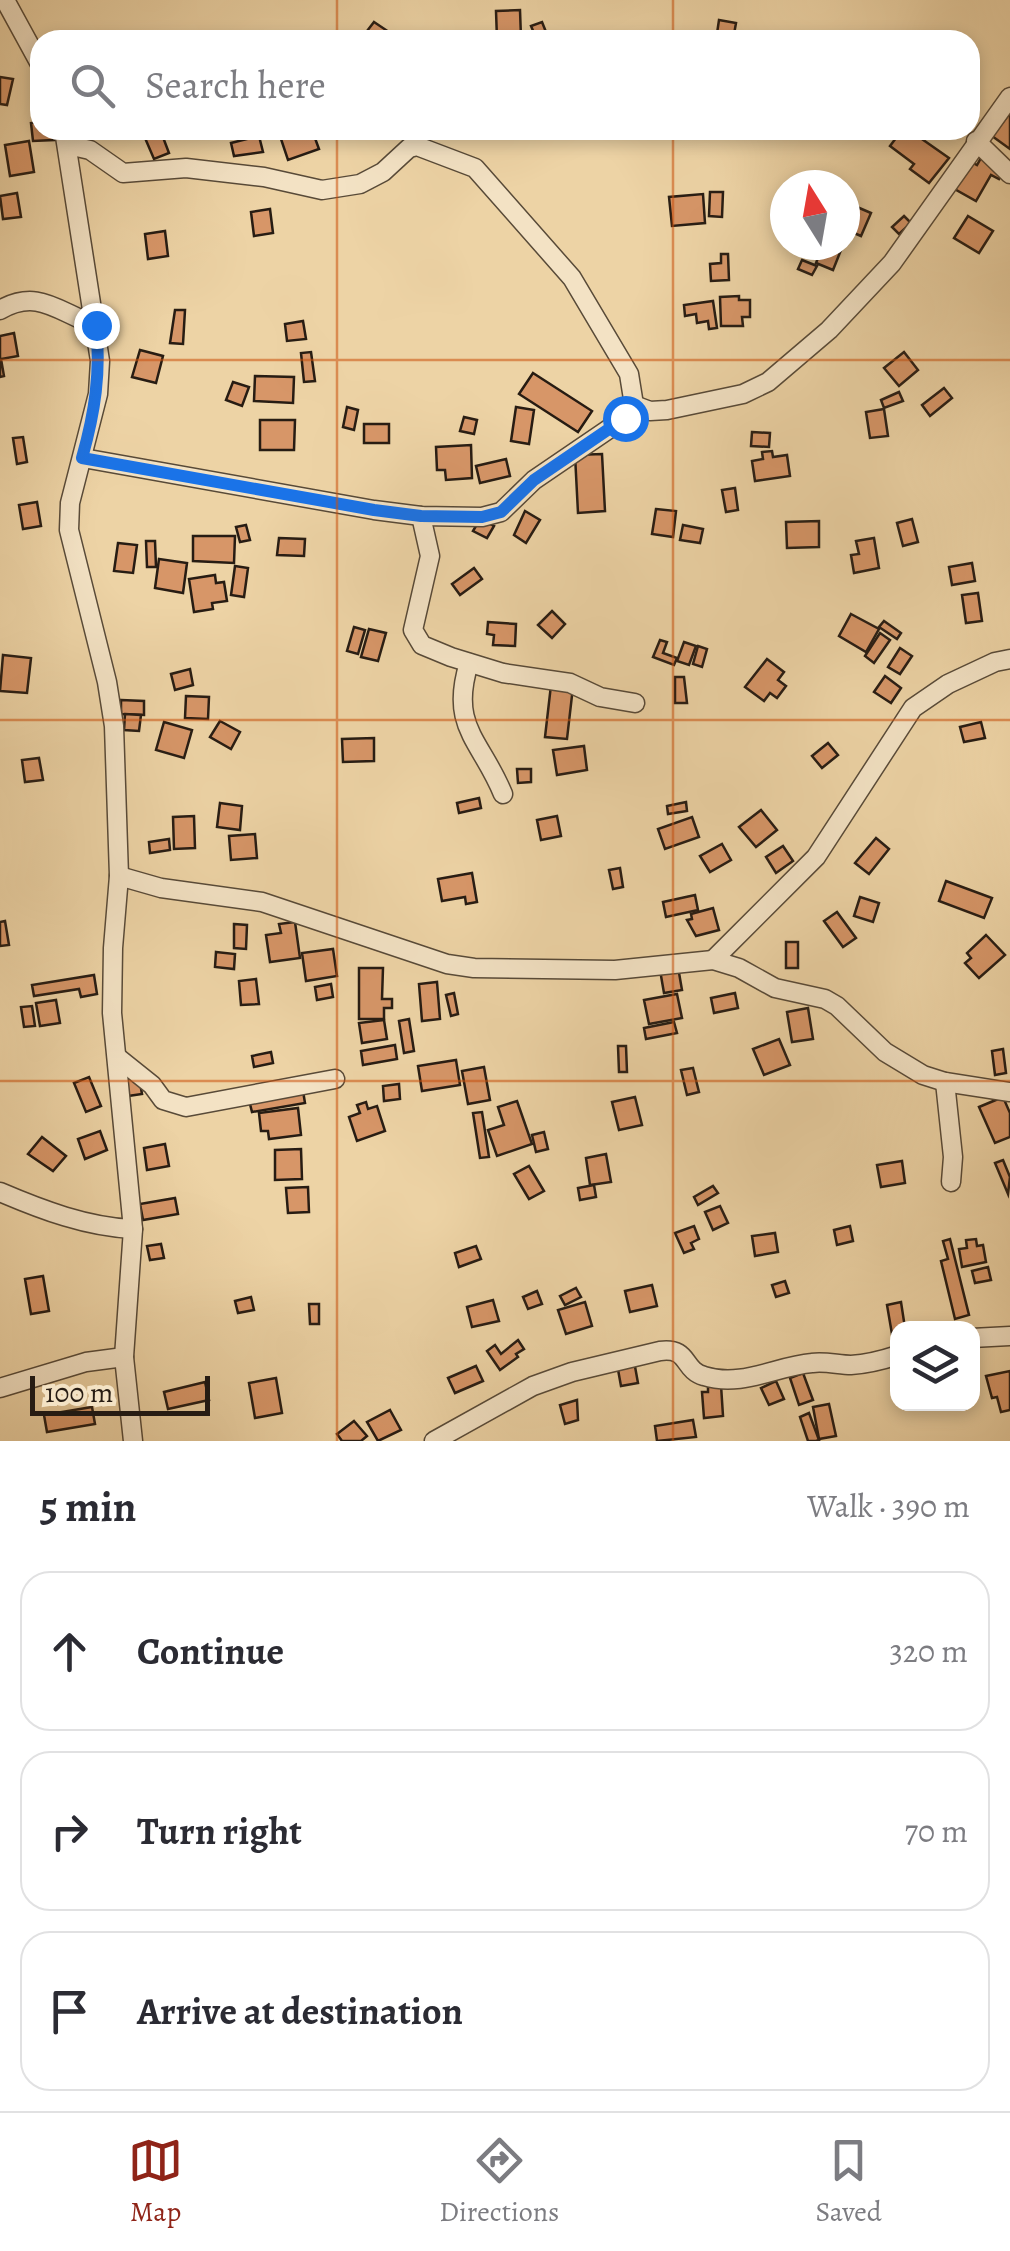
<!DOCTYPE html>
<html lang="en">
<head>
<meta charset="utf-8">
<style>
	body { margin:0; font-family:Alegreya,serif; background:#f7f7f7; color:#2b2b33 }
	.controls { position:absolute; right:30px; bottom:30px; display:grid; overflow:hidden; border-radius:20px; box-shadow:0 5px 15px #0003 }
	.controls button { width:90px; height:90px; display:grid; place-items:center; padding:0; border:0; border-bottom:2px solid #e1e1e2; background:#fff; color:#2b2b33; font:50px sans-serif }
	.compass { position:absolute; left:770px; top:170px; width:90px; height:90px; border-radius:50%; background:#fff; box-shadow:0 5px 15px #0003; rotate:349deg }
	.scale { position:absolute; left:30px; bottom:25px; width:180px; box-sizing:border-box; padding-left:10px; border:5px solid #271c13; border-top:0; font-size:28px; line-height:35px; white-space:nowrap; color:#271c13; -webkit-text-stroke:8px #f3e2c4; paint-order:stroke }
	.stop { position:absolute; width:30px; height:30px; margin:-22px; border:8px solid #1a73e8; border-radius:50%; background:#fff }
	.stop.end { background:#1a73e8; border-color:#fff; box-shadow:0 2px 10px #0008 }
	.list { margin:0; padding:0; list-style:none }
	h2 { display:flex; justify-content:space-between; align-items:center; height:130px; margin:0; padding:0 40px; font-size:42px }
	h2 small { font-size:32px; font-weight:400; color:#7c7c81 }
	.list li { display:grid; grid-template-columns:65px 1fr auto; gap:30px; align-items:center; box-sizing:border-box; height:160px; margin:0 20px 20px; padding:0 20px; border:2px solid #e1e1e2; border-radius:30px }
	.list b { display:block; font-size:38px; white-space:nowrap }
	.list em { font-size:32px; font-style:normal; color:#7c7c81 }
	.icon { flex:none; width:55px; height:55px; fill:none; stroke:currentColor; stroke-width:2; stroke-linecap:round; stroke-linejoin:round }
	.map { position:relative; flex:none; width:1010px; height:1441px; overflow:hidden }
	.search { position:absolute; background:#fff; box-shadow:0 5px 15px #0003; left:30px; right:30px; top:30px; height:110px; display:flex; align-items:center; gap:25px; box-sizing:border-box; padding:0 35px; border-radius:30px; color:#7c7c81; font-size:38px }
	.sheet { height:670px; background:#fff }
	nav { display:flex; justify-content:space-around; align-items:center; box-sizing:border-box; height:140px; border-top:2px solid #e1e1e2; background:#fff; font-size:28px; color:#7c7c81 }
	nav a { display:grid; justify-items:center; gap:5px }
	nav .on { color:#8f2418 }
	.map>svg:first-child { display:block }
</style>
</head>
<body>
<div class="map">
<svg width="1010" height="1441" viewBox="0 0 1010 1441">
	<rect width="100%" height="100%" fill="#edd3a5"/>
	<filter id="stains"><feTurbulence type="fractalNoise" baseFrequency=".002" numOctaves="4"/><feColorMatrix values="0 0 0 0 .2 0 0 0 0 .09 0 0 0 0 .02 0 0 0 .5 -.17"/></filter>
	<radialGradient id="worn" r=".72"><stop offset=".6" stop-color="#630" stop-opacity="0"/><stop offset="1" stop-color="#630" stop-opacity=".3"/></radialGradient>
	<g fill="#d79668" stroke="#271c13" stroke-width="2.5">
		<path d="M520 10 521 38 497 39 496 11Z"/>
		<path d="M719 20 736 23 733 40H716Z"/>
		<path d="M374 22 389 32 384 40 367 31Z"/>
		<path d="M542 22 548 37 537 40 531 26Z"/>
		<path d="M0 77 13 79 7 105 0 104Z"/>
		<path d="M1010 113V149L992 136Z"/>
		<path d="M40 122V130H53L54 140 33 141 31 123Z"/>
		<path d="M307 130H312L319 149 288 160 281 139Z"/>
		<path d="M902 130H909L949 158 929 183 910 169 914 164 890 146Z"/>
		<path d="M161 132 169 153 154 159 145 138Z"/>
		<path d="M259 136 263 152 234 156 231 143Z"/>
		<path d="M29 141 34 172 10 176 5 145Z"/>
		<path d="M981 158 1004 170 999 179 991 175 976 201 951 187 966 159 977 165Z"/>
		<path d="M710 192H723L722 217 709 216Z"/>
		<path d="M17 193 21 217 3 219 0 196Z"/>
		<path d="M703 194 705 223 672 226 669 197Z"/>
		<path d="M857 207 871 213 861 236 847 230Z"/>
		<path d="M270 209 273 233 254 236 251 212Z"/>
		<path d="M904 216 911 223 899 234 892 227Z"/>
		<path d="M968 216 993 231 979 253 954 238Z"/>
		<path d="M165 231 168 256 148 259 145 234Z"/>
		<path d="M823 245H843L833 270 816 263Z"/>
		<path d="M721 254H728L729 280 711 281 710 264 721 263Z"/>
		<path d="M802 260 817 266 812 275 798 269Z"/>
		<path d="M739 296V300H750V317H742L743 326H721L720 297Z"/>
		<path d="M713 301 717 328 709 329 708 321 697 323 696 314 685 316 684 305Z"/>
		<path d="M175 310H185L183 344 170 343Z"/>
		<path d="M303 321 306 339 287 341 285 324Z"/>
		<path d="M14 333 18 356 1 359 4 376 0 377V336Z"/>
		<path d="M140 350 163 356 156 383 132 377Z"/>
		<path d="M311 352 315 381 304 382 301 353Z"/>
		<path d="M904 352 918 370 899 386 884 368Z"/>
		<path d="M533 373 592 411 578 432 519 394Z"/>
		<path d="M255 376 294 377 293 403 254 401Z"/>
		<path d="M233 382 249 387 242 406 226 400Z"/>
		<path d="M944 388 952 398 930 416 922 405Z"/>
		<path d="M899 392 903 401 884 408 881 400Z"/>
		<path d="M347 407 358 410 354 430 343 427Z"/>
		<path d="M516 407 534 410 529 444 511 441Z"/>
		<path d="M884 409 888 436 870 438 866 412Z"/>
		<path d="M464 417 477 420 474 434 460 431Z"/>
		<path d="M260 420H295L294 450H260Z"/>
		<rect x="364" y="424" width="25" height="19"/>
		<path d="M752 432 770 433 769 447 751 446Z"/>
		<path d="M23 437 27 462 17 464 13 438Z"/>
		<path d="M471 445 472 478 446 480 445 470H437L436 447Z"/>
		<path d="M772 451 773 457 787 455 790 476 755 481 752 461 763 459 762 452Z"/>
		<path d="M602 454 605 511 578 513 575 455Z"/>
		<path d="M506 459 510 476 480 483 476 466Z"/>
		<path d="M735 488 738 510 726 512 722 490Z"/>
		<path d="M37 502 41 526 23 529 19 505Z"/>
		<path d="M656 509 676 511 673 537 652 534Z"/>
		<path d="M525 511 540 520 526 543 514 535Z"/>
		<path d="M480 519 494 526 487 538 473 531Z"/>
		<path d="M912 519 918 542 903 546 897 523Z"/>
		<path d="M819 521V547L787 548 786 522Z"/>
		<path d="M246 525 250 540 240 542 236 527Z"/>
		<path d="M683 525 703 529 700 543 680 540Z"/>
		<path d="M193 536H235L234 563 193 561Z"/>
		<path d="M279 538 305 539 304 556 277 555Z"/>
		<path d="M874 538 879 568 854 573 851 555 859 554 856 541Z"/>
		<path d="M146 541H155L156 567H147Z"/>
		<path d="M118 543 137 545 133 573 114 571Z"/>
		<path d="M159 559 187 563 183 593 155 588Z"/>
		<path d="M972 563 975 581 952 585 949 567Z"/>
		<path d="M235 566 248 568 244 597 231 595Z"/>
		<path d="M474 568 482 579 460 595 452 584Z"/>
		<path d="M215 575 216 583 224 582 227 601 212 603 213 609 194 612 189 579Z"/>
		<path d="M978 593 982 621 966 623 962 595Z"/>
		<path d="M552 611 565 624 552 638 538 625Z"/>
		<path d="M851 614 879 629 866 652 839 636Z"/>
		<path d="M884 621 901 633 897 639 879 627Z"/>
		<path d="M488 622 516 624 515 646 493 645 494 635 487 634Z"/>
		<path d="M354 627 365 630 358 654 347 651Z"/>
		<path d="M369 629 386 633 378 661 361 657Z"/>
		<path d="M880 633 890 640 874 663 865 656Z"/>
		<path d="M660 640 667 642 663 653 677 658 674 665 653 657Z"/>
		<path d="M684 642 696 646 689 665 677 661Z"/>
		<path d="M698 646 707 649 702 667 693 664Z"/>
		<path d="M900 648 912 656 900 674 888 667Z"/>
		<path d="M3 655 31 658 27 693 0 691Z"/>
		<path d="M767 659 784 672 778 680 786 686 777 698 770 693 764 701 745 687Z"/>
		<path d="M190 669 193 685 175 690 171 674Z"/>
		<path d="M885 676 901 688 891 703 874 692Z"/>
		<path d="M675 677H684L687 703H675Z"/>
		<path d="M551 685 573 687 567 739 545 737Z"/>
		<path d="M186 696 209 697 208 719 185 718Z"/>
		<path d="M121 700 144 701V715L121 714Z"/>
		<path d="M125 714 141 715 139 731 124 730Z"/>
		<path d="M220 721 240 732 231 749 210 737Z"/>
		<path d="M164 722 192 730 184 758 156 750Z"/>
		<path d="M981 722 985 738 964 742 960 727Z"/>
		<path d="M374 738V761L343 762 342 739Z"/>
		<path d="M828 743 838 755 822 768 812 756Z"/>
		<path d="M584 746 587 770 557 775 553 750Z"/>
		<path d="M39 758 43 780 25 782 22 760Z"/>
		<path d="M517 769H531V782L518 783Z"/>
		<path d="M479 798 481 808 459 813 457 803Z"/>
		<path d="M686 802 687 811 668 814 667 806Z"/>
		<path d="M220 803 242 806 240 830 217 827Z"/>
		<path d="M761 810 777 830 756 847 739 827Z"/>
		<path d="M194 816 195 848 174 849 173 817Z"/>
		<path d="M557 816 561 836 541 840 537 820Z"/>
		<path d="M692 817 699 837 665 849 658 829Z"/>
		<path d="M255 834 257 858 231 860 229 836Z"/>
		<path d="M876 838 889 849 869 874 855 863Z"/>
		<path d="M169 839 170 850 150 853 149 842Z"/>
		<path d="M722 844 731 860 710 872 700 856Z"/>
		<path d="M783 846 793 861 776 873 766 857Z"/>
		<path d="M620 868 623 887 613 889 609 870Z"/>
		<path d="M472 873 477 902 466 904 465 897 442 901 438 879Z"/>
		<path d="M946 881 992 898 984 918 939 901Z"/>
		<path d="M695 895 698 910 666 917 663 902Z"/>
		<path d="M860 897 879 903 873 922 854 916Z"/>
		<path d="M713 908 719 930 696 936 687 920 692 919 691 914Z"/>
		<path d="M837 912 856 938 843 947 824 921Z"/>
		<path d="M5 921 9 945 0 946V922Z"/>
		<path d="M295 922 300 958 270 962 266 935 281 933 279 924Z"/>
		<path d="M234 924 247 925 246 949 234 948Z"/>
		<path d="M986 935 1005 955 979 978 965 963 971 958 967 953Z"/>
		<rect x="786" y="942" width="12" height="26"/>
		<path d="M333 949 337 976 306 981 302 953Z"/>
		<path d="M216 952 235 954 234 969 215 967Z"/>
		<path d="M678 967 682 990 664 993 660 970Z"/>
		<path d="M359 968H383L382 999H392V1008H384V1019H359Z"/>
		<path d="M94 975 97 994 81 997 79 989 34 996 32 985Z"/>
		<path d="M256 979 259 1004 241 1005 239 981Z"/>
		<path d="M437 982 440 1019 422 1021 419 984Z"/>
		<path d="M331 984 333 997 317 1000 315 987Z"/>
		<path d="M454 993 458 1014 451 1016 446 995Z"/>
		<path d="M735 993 738 1008 714 1013 711 998Z"/>
		<path d="M677 994 682 1018 649 1024 644 1000Z"/>
		<path d="M56 1000 60 1023 40 1026 36 1003Z"/>
		<path d="M32 1006 35 1026 24 1027 21 1007Z"/>
		<path d="M808 1008 813 1039 792 1042 787 1012Z"/>
		<path d="M409 1019 414 1051 404 1053 399 1021Z"/>
		<path d="M384 1020 387 1039 362 1043 359 1023Z"/>
		<path d="M674 1022 677 1033 646 1039 644 1028Z"/>
		<path d="M779 1039 790 1065 764 1075 753 1049Z"/>
		<path d="M395 1045 397 1059 363 1065 361 1051Z"/>
		<path d="M618 1046H626L627 1072H619Z"/>
		<path d="M1003 1049 1006 1073 995 1075 992 1051Z"/>
		<path d="M271 1052 273 1063 254 1067 252 1056Z"/>
		<path d="M456 1060 460 1085 422 1091 418 1066Z"/>
		<path d="M484 1067 490 1100 468 1104 462 1071Z"/>
		<path d="M693 1068 699 1092 687 1095 681 1070Z"/>
		<path d="M89 1077 101 1106 86 1112 74 1083Z"/>
		<path d="M139 1077 142 1094 128 1096 126 1079Z"/>
		<path d="M399 1084 400 1099 384 1101 383 1086Z"/>
		<path d="M303 1091 305 1103 252 1112 249 1100Z"/>
		<path d="M635 1097 642 1125 619 1130 612 1102Z"/>
		<path d="M1003 1097 1010 1113V1137L995 1143 979 1107Z"/>
		<path d="M517 1101 532 1144 497 1156 488 1130 504 1125 498 1107Z"/>
		<path d="M366 1102 368 1109 377 1106 385 1131 357 1141 349 1117 360 1113 357 1105Z"/>
		<path d="M298 1108 301 1135 269 1139 268 1131H261L259 1113Z"/>
		<path d="M482 1112 489 1157 480 1158 473 1113Z"/>
		<path d="M100 1131 107 1150 85 1159 78 1139Z"/>
		<path d="M544 1132 548 1149 536 1152 532 1135Z"/>
		<path d="M42 1137 66 1156 53 1171 28 1154Z"/>
		<path d="M165 1144 169 1166 147 1170 144 1148Z"/>
		<path d="M301 1149 302 1179 275 1180V1150Z"/>
		<path d="M606 1154 611 1182 590 1185 586 1158Z"/>
		<path d="M1003 1160 1010 1177 1008 1194 995 1163Z"/>
		<path d="M902 1161 905 1183 881 1187 877 1165Z"/>
		<path d="M529 1166 544 1191 529 1199 514 1174Z"/>
		<path d="M594 1185 596 1197 580 1200 578 1188Z"/>
		<path d="M713 1186 718 1193 698 1205 694 1197Z"/>
		<path d="M308 1187 309 1212 288 1213 286 1188Z"/>
		<path d="M175 1198 178 1214 143 1220 140 1204Z"/>
		<path d="M720 1206 728 1223 713 1230 705 1212Z"/>
		<path d="M694 1226 699 1239 691 1243 694 1249 684 1253 675 1233Z"/>
		<path d="M850 1226 853 1241 837 1245 834 1230Z"/>
		<path d="M775 1233 778 1252 755 1256 752 1236Z"/>
		<path d="M950 1239 969 1315 955 1319 941 1261 948 1259 943 1241Z"/>
		<path d="M976 1239 977 1246 983 1245 986 1262 962 1267 959 1249 967 1248 966 1240Z"/>
		<path d="M161 1244 164 1258 150 1260 147 1246Z"/>
		<path d="M476 1246 481 1259 459 1267 455 1253Z"/>
		<path d="M988 1267 991 1280 975 1283 972 1271Z"/>
		<path d="M43 1276 49 1311 31 1314 25 1279Z"/>
		<path d="M785 1281 789 1293 776 1297 772 1285Z"/>
		<path d="M652 1285 657 1306 630 1312 625 1291Z"/>
		<path d="M576 1288 581 1297 565 1305 560 1296Z"/>
		<path d="M537 1291 542 1304 528 1309 523 1297Z"/>
		<path d="M251 1297 254 1310 238 1313 235 1301Z"/>
		<path d="M493 1300 499 1321 472 1327 467 1307Z"/>
		<path d="M585 1302 592 1326 566 1334 558 1310Z"/>
		<path d="M901 1302 905 1328H898V1339L893 1340 887 1305Z"/>
		<path d="M309 1304H319V1324H310Z"/>
		<path d="M518 1340 524 1349 516 1354 518 1357 500 1370 487 1351 495 1345 501 1354Z"/>
		<path d="M634 1361 638 1383 621 1386 617 1364Z"/>
		<path d="M476 1366 483 1381 455 1393 448 1378Z"/>
		<path d="M1010 1371V1410L1001 1412 997 1397 992 1398 986 1376Z"/>
		<path d="M803 1373 813 1400 799 1405 790 1378Z"/>
		<path d="M276 1378 282 1413 255 1418 249 1383Z"/>
		<path d="M776 1381 784 1399 769 1405 761 1388Z"/>
		<path d="M205 1382 209 1400 168 1409 164 1392Z"/>
		<path d="M721 1385 723 1416 704 1418 702 1392H708V1386Z"/>
		<path d="M577 1400 578 1420 565 1424 560 1405Z"/>
		<path d="M829 1404 836 1436 819 1439 813 1407Z"/>
		<path d="M92 1407 95 1424 47 1432 44 1415Z"/>
		<path d="M390 1410 401 1430 378 1441 367 1422Z"/>
		<path d="M809 1413 819 1440 816 1441H808L800 1417Z"/>
		<path d="M693 1420 696 1437 657 1441 655 1426Z"/>
		<path d="M354 1421 367 1436 361 1441H342L337 1434Z"/>
	</g>
	<g fill="none" stroke-linecap="round" stroke-linejoin="round">
		<g stroke="#584a38" stroke-width="21">
			<g id="minor">
				<path d="M5 0 40 64"/>
				<path d="M64 130 100 361 98 394 70 503 69 530 107 682 114 726 119 876 113 948 112 1013 133 1229 124 1357 133 1441"/>
				<path d="M976 141 1010 174"/>
				<path d="M68 145 90 150 123 173 186 168 264 177 322 190 360 184 383 172 409 148 417 146 475 168 572 278 629 374 634 405 625 418 534 480 501 512 482 517 421 516 374 510 83 458"/>
				<path d="M0 310C38 288 58 312 95 325"/>
				<path d="M634 405 650 411 667 410 743 394 768 382 829 330 892 263 1010 97"/>
				<path d="M421 516 430 556 413 630 422 645 451 657 503 673 570 683 600 697 635 703"/>
				<path d="M469 663C449 727 481 740 503 794"/>
				<path d="M119 876 161 888 262 902 447 964 474 968 615 970 713 960 739 968 775 988 825 999 837 1006 885 1052 923 1075 945 1082 1010 1092"/>
				<path d="M713 960 816 857 913 708 948 684 995 662 1010 659"/>
				<path d="M117 1057 152 1085 163 1100 186 1107 335 1079"/>
				<path d="M945 1082 953 1157 951 1182"/>
				<path d="M0 1192C42 1210 87 1227 133 1229"/>
				<path d="M972 1338 1010 1336"/>
				<path d="M0 1388 86 1362 124 1357"/>
				<path d="M434 1441 533 1386 572 1372 660 1351C690 1347 682 1370 704 1376 742 1388 776 1366 812 1363 825 1361 839 1365 851 1365 867 1364 883 1360 898 1355"/>
			</g>
		</g>
		<use href="#minor" stroke="#f3e2c4" stroke-width="18"/>
	</g>
	<g fill="none" stroke-linecap="round" stroke-linejoin="round">
		<path stroke="#1a73e8" stroke-width="12" d="M96 325C101 372 95 412 82 458L374 510 421 516 482 517 501 512 534 480 625 418"/>
	</g>
	<path fill="none" stroke="#cb500d" stroke-width="2.5" stroke-opacity="0.55" d="M337 0V40M673 0V40M337 130V1441M673 130V1441M0 360H1010M0 720H1010M0 1081H1010"/>
	<rect width="100%" height="100%" filter="url(#stains)"/>
	<rect width="100%" height="100%" fill="url(#worn)"/>
</svg>
<div class="controls">
<button><svg class="icon" aria-label="layers" viewBox="0 0 24 24"><path d="M12 4l9 5-9 5-9-5zM3 14l9 5 9-5"/></svg></button>
</div>
<svg class="compass" viewBox="-18 -18 36 36"><path d="M0-13l5 13h-10z" fill="#e53935"/><path d="M0 13l5-13h-10z" fill="#7c7c81"/></svg>
<div class="scale">100 m</div>
<div class="stop" style="left:625px;top:418px"></div>
<div class="stop end" style="left:96px;top:325px"></div>
<div class="search"><svg class="icon" aria-label="search" viewBox="0 0 24 24"><circle cx="10" cy="10" r="6"/><path d="M15 15l6 6"/></svg>Search here</div>
</div>
<section class="sheet">
<h2>5 min<small>Walk · 390 m</small></h2>
<ul class="list">
<li><svg class="icon" aria-label="ahead" viewBox="0 0 24 24"><path d="M12 20V5M6 11l6-6 6 6"/></svg><div><b>Continue</b></div><em>320 m</em></li>
<li><svg class="icon" aria-label="right" viewBox="0 0 24 24"><path d="M7 20v-9h11M14 6l5 5-5 5"/></svg><div><b>Turn right</b></div><em>70 m</em></li>
<li><svg class="icon" aria-label="arrive" viewBox="0 0 24 24"><path d="M6 21V4h12l-3 4 3 4H6"/></svg><div><b>Arrive at destination</b></div></li>
</ul>
</section>
<nav>
<a class="on"><svg class="icon" aria-label="map" viewBox="0 0 24 24"><path d="M3 6l6-2 6 2 6-2v14l-6 2-6-2-6 2zM9 4v14M15 6v14"/></svg>Map</a>
<a><svg class="icon" aria-label="directions" viewBox="0 0 24 24"><path d="M12 3l9 9-9 9-9-9zM9 14v-3h6M13 9l2 2-2 2"/></svg>Directions</a>
<a><svg class="icon" aria-label="saved" viewBox="0 0 24 24"><path d="M7 4h10v16l-5-4-5 4z"/></svg>Saved</a>
</nav>
</body>
</html>
